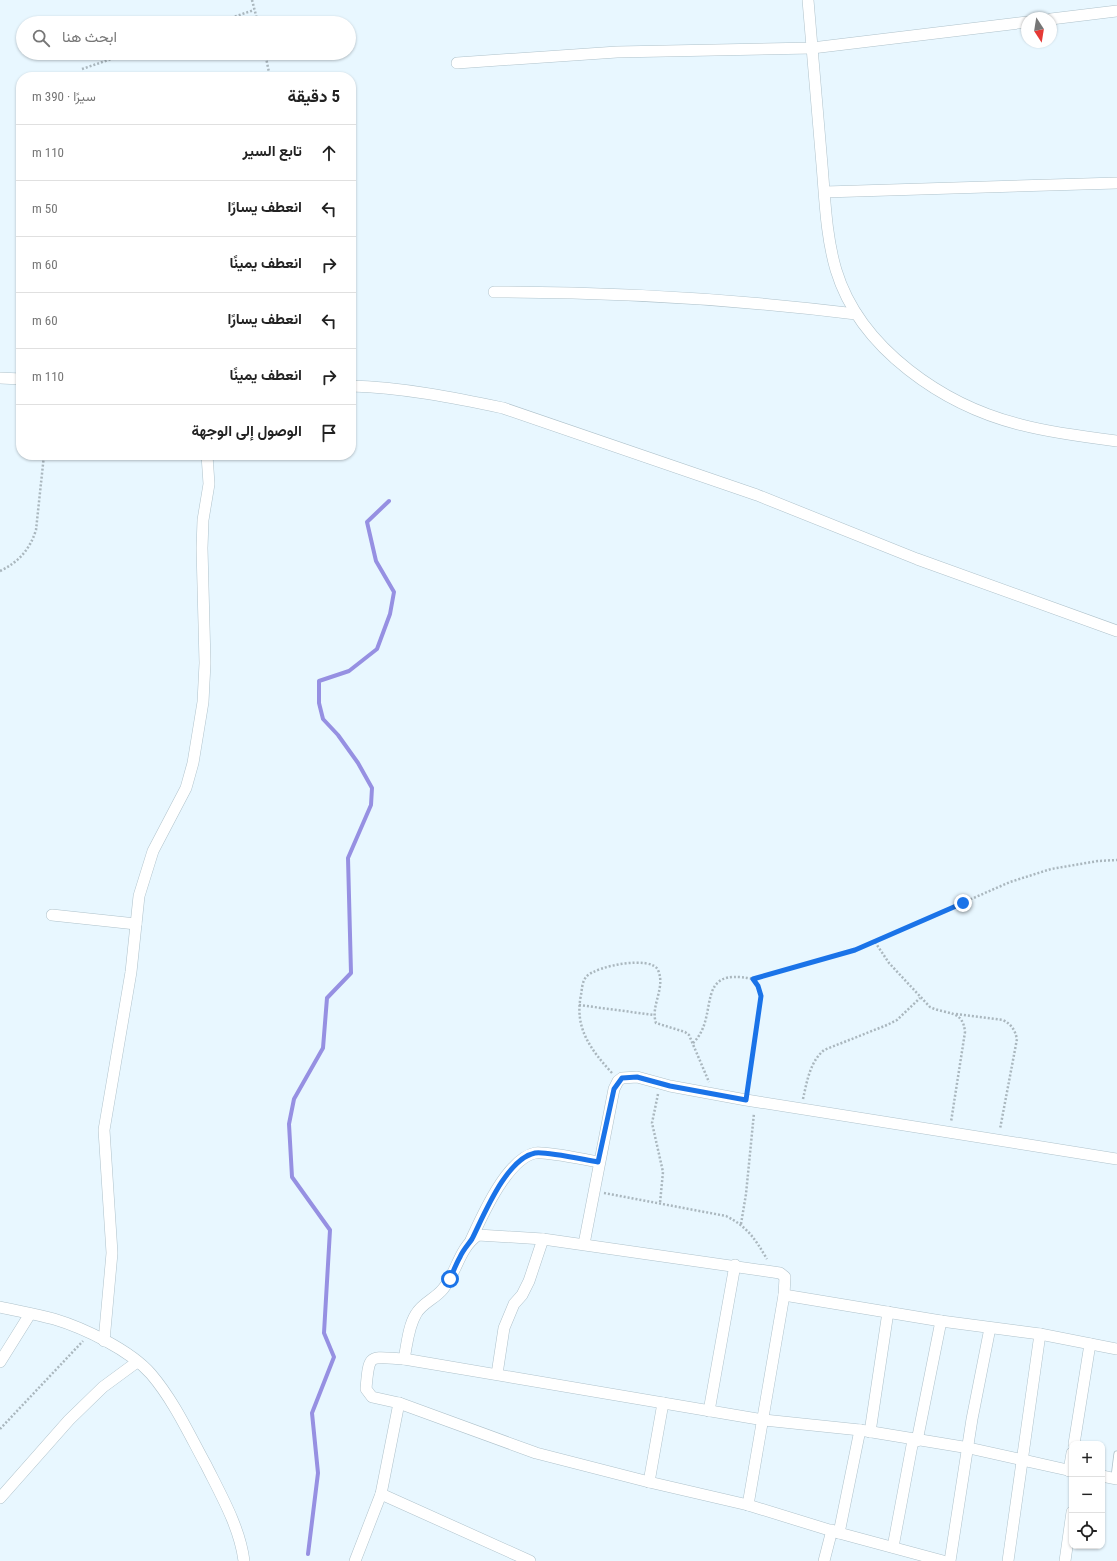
<!DOCTYPE html>
<html lang="ar">
<head>
<meta charset="utf-8">
<style>
	body { margin:0; font-family:"Roboto Condensed",Vazirmatn,sans-serif; background:#f6f6f6; color:#222; direction:rtl }
	.controls { position:absolute; right:12px; bottom:12px; display:grid; overflow:hidden; border-radius:8px; box-shadow:0 1px 3px #0004 }
	.controls button { width:36px; height:36px; display:grid; place-items:center; padding:0; border:0; border-bottom:1px solid #e0e0e0; background:#fff; color:#222; font:20px sans-serif }
	.compass { position:absolute; left:1021px; top:12px; width:36px; height:36px; border-radius:50%; background:#fff; box-shadow:0 1px 3px #0004; rotate:168deg }
	.stop { position:absolute; width:12px; height:12px; margin:-9px; border:3px solid #1a73e8; border-radius:50%; background:#fff }
	.stop.end { background:#1a73e8; border-color:#fff; box-shadow:0 1px 4px #0008 }
	.list { margin:0; padding:0; list-style:none }
	h2 { display:flex; justify-content:space-between; align-items:center; height:52px; margin:0; padding:0 16px; font-size:17px }
	h2 small { font-size:13px; font-weight:400; color:#767676 }
	.list li { display:grid; grid-template-columns:26px 1fr auto; gap:12px; align-items:center; box-sizing:border-box; height:56px; padding:0 16px; border-top:1px solid #e0e0e0 }
	.list b { display:block; font-size:15px; white-space:nowrap }
	.list em { font-size:13px; font-style:normal; color:#767676 }
	.icon { flex:none; width:22px; height:22px; fill:none; stroke:currentColor; stroke-width:2; stroke-linecap:round; stroke-linejoin:round }
	.map { position:relative; flex:none; width:1117px; height:1561px; overflow:hidden; direction:ltr }
	.search { position:absolute; background:#fff; box-shadow:0 1px 3px #0004; left:16px; top:16px; width:340px; height:44px; display:flex; align-items:center; gap:10px; box-sizing:border-box; padding:0 14px; border-radius:22px; color:#767676; font-size:15px }
	.panel { position:absolute; background:#fff; box-shadow:0 1px 3px #0004; left:16px; top:72px; width:340px; height:388px; border-radius:16px; direction:rtl }
	.map>svg:first-child { display:block }
</style>
</head>
<body>
<div class="map">
<svg width="1117" height="1561" viewBox="0 0 1117 1561">
	<rect width="100%" height="100%" fill="#e8f7ff"/>
	<g fill="none" stroke-linecap="round" stroke-linejoin="round">
		<path stroke="#9690e2" stroke-width="4" d="M308 1554 318 1473 312 1413 334 1357 324 1333 330 1230 292 1177 289 1124 294 1099 323 1048 327 998 351 973 348 858 371 805 372 788 358 763 338 735 323 719 319 703V681L349 671 377 649 390 614 394 592 376 561 367 522 389 501"/>
		<g stroke="#afc2cb" stroke-width="7">
			<path id="service" d="M1114 1478 1117 1454"/>
		</g>
		<g stroke="#afc2cb" stroke-width="12">
			<g id="minor">
				<path d="M808 0C813 55 817 110 822 165 825 200 826 236 836 270 860 349 944 406 1022 425 1053 433 1085 437 1117 441"/>
				<path d="M1051 19 1117 11"/>
				<path d="M457 63 617 52 812 48 1027 22"/>
				<path d="M825 192 1117 183"/>
				<path d="M494 292C616 292 735 299 856 314"/>
				<path d="M0 378 21 379"/>
				<path d="M351 386C400 387 456 398 503 408L757 495 917 559 1117 631"/>
				<path d="M52 915 136 924"/>
				<path d="M471 1240C482 1216 507 1159 535 1153 545 1151 586 1160 599 1162"/>
				<path d="M584 1244 614 1089 618 1081 622 1078 637 1077 670 1086 746 1100 1117 1159"/>
				<path d="M784 1295 941 1321 1040 1334 1117 1349"/>
				<path d="M0 1307C18 1311 36 1314 54 1319 84 1328 130 1350 151 1374 174 1401 189 1434 206 1465 221 1495 240 1528 244 1561"/>
				<path d="M104 1341 112 1253 104 1130 131 972 139 896 153 851 186 788 193 763 203 702 205 663 202 548 203 520 209 484 207 455"/>
				<path d="M404 1359C407 1345 408 1327 416 1314 422 1303 435 1299 443 1289 457 1272 459 1248 478 1235L543 1239 780 1273 785 1277 784 1295 748 1505"/>
				<path d="M0 1362 30 1314"/>
				<path d="M497 1374 504 1328 514 1304 522 1295 529 1281 543 1239"/>
				<path d="M709 1411 735 1265"/>
				<path d="M870 1432 888 1312"/>
				<path d="M917 1441 941 1321"/>
				<path d="M1074 1444 1090 1344"/>
				<path d="M1069 1471 1072 1453"/>
				<path d="M1102 1476 1117 1479"/>
				<path d="M649 1482 663 1403"/>
				<path d="M381 1494 530 1561"/>
				<path d="M0 1498 69 1420 103 1387 137 1362"/>
				<path d="M839 1533 860 1430"/>
				<path d="M893 1547 913 1440"/>
				<path d="M355 1561 381 1494 399 1403"/>
				<path d="M824 1561 832 1530"/>
				<path d="M943 1561 839 1533 748 1505 649 1482 536 1453 399 1403 372 1397 366 1389C369 1352 369 1357 404 1359L764 1420 860 1430 969 1448 1072 1471"/>
				<path d="M950 1561 972 1419 990 1328"/>
				<path d="M1008 1561 1040 1334"/>
				<path d="M1065 1561 1072 1512"/>
			</g>
		</g>
		<g stroke="#aab7be" stroke-width="2.5" stroke-dasharray="2 2" stroke-linecap="butt">
			<path d="M252 0 258 23"/>
			<path d="M216 23 254 10"/>
			<path d="M265 53 270 77"/>
			<path d="M82 69 129 53"/>
			<path d="M0 571C19 562 30 549 36 530L44 455"/>
			<path d="M875 942 889 963 930 1007C946 1015 963 1009 965 1032L951 1122"/>
			<path d="M753 979 855 950 1010 882 1051 869 1098 861 1117 860"/>
			<path d="M579 1005 654 1015"/>
			<path d="M956 1014 1003 1020C1011 1024 1015 1030 1017 1039L1000 1129"/>
			<path d="M693 1043C721 1016 692 966 753 979L758 986 761 996 747 1090"/>
			<path d="M612 1073C591 1050 574 1028 581 995 582 989 582 981 587 976 597 966 651 955 658 970 666 988 650 1006 656 1023L685 1032 689 1035 709 1082"/>
			<path d="M658 1094 652 1123 663 1172 660 1203"/>
			<path d="M803 1099C807 1081 810 1062 824 1050L887 1025 897 1020 920 998"/>
			<path d="M604 1193 726 1216C748 1227 755 1239 767 1259"/>
			<path d="M741 1224 746 1194 754 1113"/>
			<path d="M0 1429 83 1341"/>
		</g>
		<use href="#service" stroke="#fff" stroke-width="5.5"/>
		<use href="#minor" stroke="#fff" stroke-width="11"/>
	</g>
	<g fill="none" stroke-linecap="round" stroke-linejoin="round">
		<path stroke="#1a73e8" stroke-width="5" d="M450 1279C453 1272 456 1264 460 1257 463 1250 468 1245 472 1239 484 1215 506 1159 535 1153 546 1151 585 1160 598 1162L614 1089 622 1078 637 1077 670 1086 746 1100 761 996 758 986 753 979 855 950 963 903"/>
	</g>
</svg>
<div class="controls">
<button>+</button>
<button>−</button>
<button><svg class="icon" aria-label="locate" viewBox="0 0 24 24"><circle cx="12" cy="12" r="6"/><path d="M12 2v4M12 18v4M2 12h4M18 12h4"/></svg></button>
</div>
<svg class="compass" viewBox="-18 -18 36 36"><path d="M0-13l5 13h-10z" fill="#e53935"/><path d="M0 13l5-13h-10z" fill="#767676"/></svg>
<div class="stop" style="left:450px;top:1279px"></div>
<div class="stop end" style="left:963px;top:903px"></div>
<div class="search"><svg class="icon" aria-label="search" viewBox="0 0 24 24"><circle cx="10" cy="10" r="6"/><path d="M15 15l6 6"/></svg>ابحث هنا</div>
<section class="panel">
<h2>5 دقيقة<small>سيرًا · 390 m</small></h2>
<ul class="list">
<li><svg class="icon" aria-label="ahead" viewBox="0 0 24 24"><path d="M12 20V5M6 11l6-6 6 6"/></svg><div><b>تابع السير</b></div><em>110 m</em></li>
<li><svg class="icon" aria-label="left" viewBox="0 0 24 24"><path d="M17 20v-9H6M10 6l-5 5 5 5"/></svg><div><b>انعطف يسارًا</b></div><em>50 m</em></li>
<li><svg class="icon" aria-label="right" viewBox="0 0 24 24"><path d="M7 20v-9h11M14 6l5 5-5 5"/></svg><div><b>انعطف يمينًا</b></div><em>60 m</em></li>
<li><svg class="icon" aria-label="left" viewBox="0 0 24 24"><path d="M17 20v-9H6M10 6l-5 5 5 5"/></svg><div><b>انعطف يسارًا</b></div><em>60 m</em></li>
<li><svg class="icon" aria-label="right" viewBox="0 0 24 24"><path d="M7 20v-9h11M14 6l5 5-5 5"/></svg><div><b>انعطف يمينًا</b></div><em>110 m</em></li>
<li><svg class="icon" aria-label="arrive" viewBox="0 0 24 24"><path d="M6 21V4h12l-3 4 3 4H6"/></svg><div><b>الوصول إلى الوجهة</b></div></li>
</ul>
</section>
</div>
</body>
</html>
